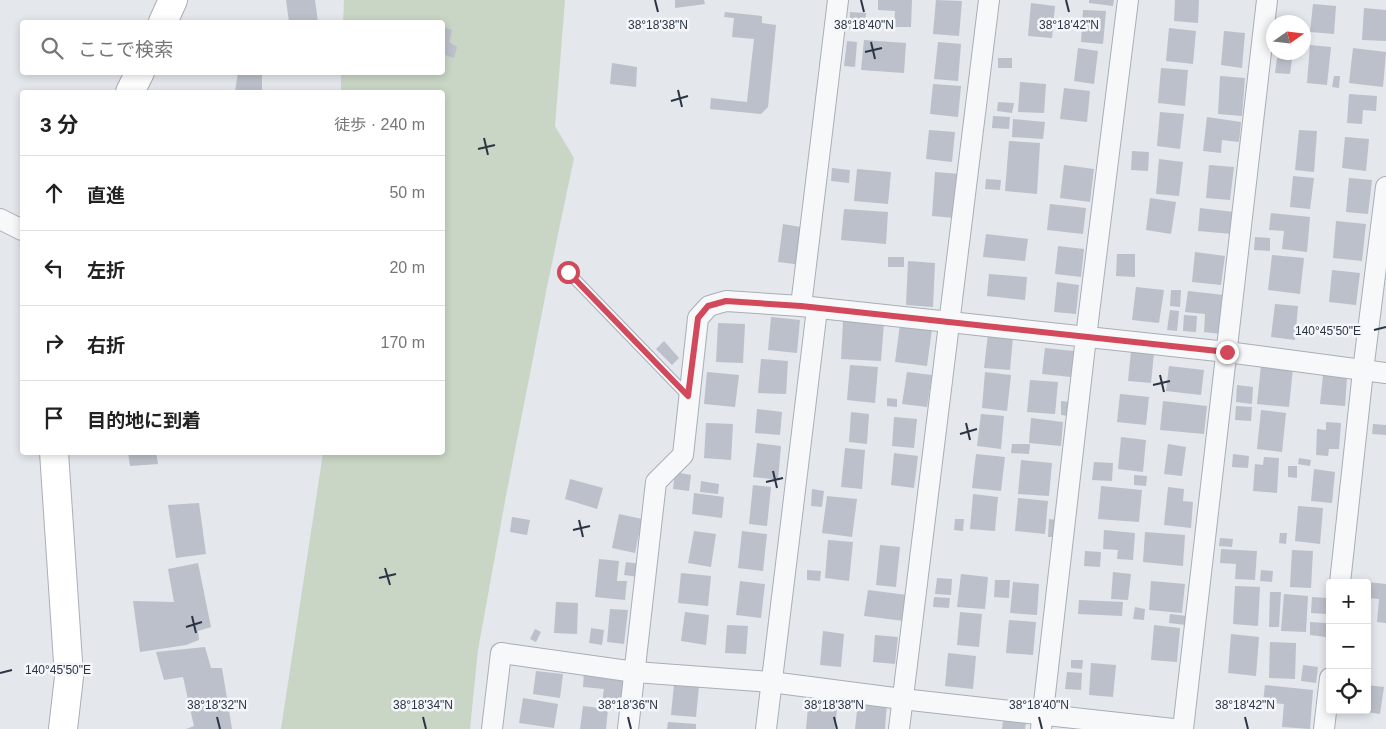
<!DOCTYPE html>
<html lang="ja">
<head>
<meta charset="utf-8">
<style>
	body { margin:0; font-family:Arial,"Noto Sans JP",sans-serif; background:#f2f2f2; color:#222 }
	.controls { position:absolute; right:15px; bottom:15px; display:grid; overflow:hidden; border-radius:5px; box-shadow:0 2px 8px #0003 }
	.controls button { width:45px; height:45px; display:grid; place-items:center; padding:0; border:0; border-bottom:1px solid #e0e0e0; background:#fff; color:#222; font:25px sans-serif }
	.compass { position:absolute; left:1266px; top:15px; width:45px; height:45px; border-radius:50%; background:#fff; box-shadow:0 2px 8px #0003; rotate:76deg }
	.stop { position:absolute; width:15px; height:15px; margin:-11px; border:4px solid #d1495b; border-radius:50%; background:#fff }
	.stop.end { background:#d1495b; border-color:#fff; box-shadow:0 1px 5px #0008 }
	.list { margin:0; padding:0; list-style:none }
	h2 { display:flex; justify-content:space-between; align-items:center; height:65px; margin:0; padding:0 20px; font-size:21px }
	h2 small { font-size:16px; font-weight:400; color:#767676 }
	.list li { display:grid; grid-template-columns:32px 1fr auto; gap:15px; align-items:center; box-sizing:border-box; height:75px; padding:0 20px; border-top:1px solid #e0e0e0 }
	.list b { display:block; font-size:19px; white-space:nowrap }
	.list em { font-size:16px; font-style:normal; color:#767676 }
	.icon { flex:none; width:28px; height:28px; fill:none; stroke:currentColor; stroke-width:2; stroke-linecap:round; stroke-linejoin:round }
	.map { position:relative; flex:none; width:1386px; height:729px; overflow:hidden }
	.search { position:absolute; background:#fff; box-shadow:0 2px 8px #0003; left:20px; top:20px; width:425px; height:55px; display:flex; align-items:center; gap:12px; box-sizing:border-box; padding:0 18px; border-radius:5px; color:#767676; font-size:19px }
	.panel { position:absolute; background:#fff; box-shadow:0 2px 8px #0003; left:20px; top:90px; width:425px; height:365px; border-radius:5px }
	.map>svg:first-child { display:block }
</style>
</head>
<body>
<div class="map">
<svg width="1386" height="729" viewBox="0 0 1386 729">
	<rect width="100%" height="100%" fill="#e4e7ec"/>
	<path fill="#c9d6c5" d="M344 0H565L555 126 574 158 547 287 505 501 478 650 470 729H281L323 453 442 452V92H341V73L442 72V22H343Z"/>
	<g fill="#bbc0ca">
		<path d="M286 0H315L318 22H289Z"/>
		<path d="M675 0H704L705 4 675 8Z"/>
		<path d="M878 0H912L911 27H894L895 11 878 10Z"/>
		<path d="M936 0 962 1 959 36 933 34Z"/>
		<path d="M1089 0H1114L1113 6 1089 3Z"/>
		<path d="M1175 0H1199L1198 23 1174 21Z"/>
		<path d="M1031 3 1055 6 1052 38 1028 36Z"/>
		<path d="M1313 4 1336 6 1334 34 1310 32Z"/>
		<path d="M1364 8 1386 10V41L1362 40Z"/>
		<path d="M1083 10 1106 11 1103 44 1081 42Z"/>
		<path d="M725 12 762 16V23L776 25 768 107 761 114 710 109 711 98 747 102 754 39 732 37 734 18 724 17Z"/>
		<path d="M850 12 866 13 865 30 849 29Z"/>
		<path d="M1280 20 1295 21V22H1280Z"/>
		<path d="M442 26 452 30 449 42 457 47 454 58 442 54Z"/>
		<path d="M1169 28 1196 31 1193 64 1166 61Z"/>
		<path d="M1224 31 1245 33 1242 68 1221 65Z"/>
		<path d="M864 40 906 43 904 73 861 70Z"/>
		<path d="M847 41 857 42 855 67 844 66Z"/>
		<path d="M938 42 961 44 958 81 934 79Z"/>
		<path d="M1310 45 1331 47 1327 85 1307 83Z"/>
		<path d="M1078 48 1098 51 1094 84 1074 81Z"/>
		<path d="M1353 48 1386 52 1383 87 1349 83Z"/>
		<rect x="998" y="58" width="14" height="10"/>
		<path d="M1277 58 1292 59 1290 74 1275 73Z"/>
		<path d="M612 63 637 67 636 87 610 84Z"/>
		<path d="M1161 68 1188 70 1185 106 1158 103Z"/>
		<path d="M238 72H262V92H235Z"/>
		<path d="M1220 76 1245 78 1242 116 1218 114Z"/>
		<path d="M1334 76H1340L1339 88 1332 87Z"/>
		<path d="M1020 82 1046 84 1044 113 1018 112Z"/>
		<path d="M933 84 961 86 958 117 930 114Z"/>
		<path d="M1064 88 1090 91 1087 122 1060 119Z"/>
		<path d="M1349 94 1377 96 1376 111 1363 110 1362 124 1347 123Z"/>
		<path d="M998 102 1014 103 1012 113 997 111Z"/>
		<path d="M1160 112 1184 114 1180 149 1157 146Z"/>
		<path d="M993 116 1010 117 1009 129 992 128Z"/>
		<path d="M1207 117 1241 122 1239 142 1222 140 1221 153 1203 151Z"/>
		<path d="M1013 119 1045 122 1043 139 1012 137Z"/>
		<path d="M929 130 955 132 952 162 926 159Z"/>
		<path d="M1299 130 1317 131 1314 172 1295 170Z"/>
		<path d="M1345 137 1369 139 1366 171 1342 168Z"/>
		<path d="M1009 141 1040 143 1037 194 1005 191Z"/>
		<path d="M1132 151 1149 152 1148 171 1131 170Z"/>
		<path d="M1159 159 1183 162 1179 196 1156 194Z"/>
		<path d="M1064 165 1094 169 1090 202 1060 198Z"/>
		<path d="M1209 165 1234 167 1230 200 1206 198Z"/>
		<path d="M832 168 850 170 849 183 831 181Z"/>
		<path d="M857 169 891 172 888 204 854 201Z"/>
		<path d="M935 172 960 174 956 218 932 216Z"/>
		<path d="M1293 176 1314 178 1310 209 1290 207Z"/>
		<path d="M1349 178 1372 180 1368 214 1346 212Z"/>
		<path d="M986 179 1001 180 1000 190 985 189Z"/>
		<path d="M1150 198 1176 202 1171 234 1146 230Z"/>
		<path d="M1050 204 1086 208 1083 234 1047 230Z"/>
		<path d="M1200 208 1234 212 1232 234 1198 231Z"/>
		<path d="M844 209 888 212 886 244 841 240Z"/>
		<path d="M1271 213 1310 217 1307 252 1282 249 1284 231 1269 230Z"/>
		<path d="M1336 221 1366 224 1362 261 1333 258Z"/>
		<path d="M783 224 806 228 802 265 778 262Z"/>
		<path d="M986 234 1028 239 1025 261 983 257Z"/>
		<path d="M1255 237 1270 238V251L1254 250Z"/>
		<path d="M1058 246 1084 249 1081 277 1055 274Z"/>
		<path d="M1195 252 1225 256 1221 285 1192 282Z"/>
		<path d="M1117 254H1135V277L1116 276Z"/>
		<path d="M1272 255 1304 258 1300 294 1268 290Z"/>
		<rect x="888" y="257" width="16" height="10"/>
		<path d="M908 261 935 263 933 307 906 305Z"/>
		<path d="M1332 270 1360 273 1356 305 1329 302Z"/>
		<path d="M989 274 1027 277 1025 300 987 296Z"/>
		<path d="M1057 282 1079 285 1076 314 1054 312Z"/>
		<path d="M1136 287 1164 290 1159 323 1132 320Z"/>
		<path d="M1171 290H1181L1180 307 1170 306Z"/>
		<path d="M1188 291 1224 295 1220 334 1204 332 1205 314 1185 312Z"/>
		<path d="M1275 304 1298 306 1295 340 1271 337Z"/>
		<path d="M1170 310 1179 311 1177 331 1167 330Z"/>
		<path d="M1184 315 1197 316 1196 332 1183 331Z"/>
		<path d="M771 317 800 320 797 353 768 350Z"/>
		<path d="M843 321 884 323 881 361 841 359Z"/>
		<path d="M718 323 745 324 743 363 716 362Z"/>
		<path d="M900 324 932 329 927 366 895 362Z"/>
		<path d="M988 334 1013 337 1010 370 984 368Z"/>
		<path d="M664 341 679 358 672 365 656 349Z"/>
		<path d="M1045 348 1074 351 1071 377 1042 374Z"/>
		<path d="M1131 351 1154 353 1151 383 1128 381Z"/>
		<path d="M761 359 788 361 786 394 758 393Z"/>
		<path d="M850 365 878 367 875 403 847 400Z"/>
		<path d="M1261 365 1293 368 1289 407 1257 404Z"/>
		<path d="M1169 366 1204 370 1201 395 1166 391Z"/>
		<path d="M707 372 739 375 735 407 704 404Z"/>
		<path d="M907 372 932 375 927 407 902 404Z"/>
		<path d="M985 372 1011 375 1007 411 982 408Z"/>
		<path d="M1323 375 1347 378 1345 406 1320 404Z"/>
		<path d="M1030 380 1058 382 1055 414 1027 412Z"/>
		<path d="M1237 385 1253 387 1252 404 1236 402Z"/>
		<path d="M1120 394 1149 397 1146 425 1117 422Z"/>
		<path d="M887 398 897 399V407L887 406Z"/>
		<path d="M1061 401 1071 402 1070 416 1061 415Z"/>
		<path d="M1163 401 1207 406 1204 434 1160 430Z"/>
		<path d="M1236 406 1252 407 1251 421 1235 420Z"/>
		<path d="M757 409 782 412 780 435 755 433Z"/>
		<path d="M1261 410 1286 413 1282 452 1257 449Z"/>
		<path d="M851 412 869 414 867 444 849 442Z"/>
		<path d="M981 414 1004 416 1001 449 977 446Z"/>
		<path d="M894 417 917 419 914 448 892 446Z"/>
		<path d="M1031 418 1063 422 1061 446 1029 443Z"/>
		<path d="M1326 422 1341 423 1339 449H1329L1328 456 1316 455 1317 429 1326 430Z"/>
		<path d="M706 423 733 424 731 460 704 458Z"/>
		<path d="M1373 424 1386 425V435L1372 434Z"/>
		<path d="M1121 437 1146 440 1143 472 1118 469Z"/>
		<path d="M757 443 781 446 778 480 753 477Z"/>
		<path d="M1012 444H1030L1029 454 1011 453Z"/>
		<path d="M1168 444 1186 447 1182 476 1164 474Z"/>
		<path d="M845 448 865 450 862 489 841 487Z"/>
		<path d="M128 452H156L158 464 130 466Z"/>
		<path d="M894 453 918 456 914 488 891 485Z"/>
		<path d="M976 454 1005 457 1001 491 972 488Z"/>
		<path d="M1233 454 1249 456 1248 468 1232 467Z"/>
		<path d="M1264 457 1279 458 1277 493 1253 491 1255 464 1263 465Z"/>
		<path d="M1299 458 1311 460 1310 466 1298 464Z"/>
		<path d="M1021 460 1052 463 1049 496 1018 494Z"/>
		<path d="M1094 462 1113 463 1112 481 1092 480Z"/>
		<path d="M1288 466H1297V478L1288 477Z"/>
		<path d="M1314 469 1335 472 1332 503 1311 501Z"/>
		<path d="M675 472 691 475 689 491 673 489Z"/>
		<path d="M1134 475 1147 476 1146 486 1134 485Z"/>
		<path d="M570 479 603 488 597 509 565 499Z"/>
		<path d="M701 481 719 484 718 494 700 492Z"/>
		<path d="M753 485 771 487 767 526 749 524Z"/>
		<path d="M1101 486 1142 490 1139 522 1098 519Z"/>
		<path d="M1168 487 1184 489 1183 501 1193 502 1191 528 1164 525Z"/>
		<path d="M812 489 824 491 822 507 811 506Z"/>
		<path d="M694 493 724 497 722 518 692 514Z"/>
		<path d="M973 494 998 497 995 531 970 529Z"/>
		<path d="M827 496 857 499 852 537 822 533Z"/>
		<path d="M1018 498 1048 501 1045 534 1015 531Z"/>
		<path d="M199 503 206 554 176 558 168 505Z"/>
		<path d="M1298 506 1323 508 1320 544 1295 541Z"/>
		<path d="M619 514 642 519 635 553 612 548Z"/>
		<path d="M512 517 530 520 527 535 510 532Z"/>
		<path d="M955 519H964L963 531 954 530Z"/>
		<path d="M1049 519 1057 520 1056 537H1048Z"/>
		<path d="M1104 530 1135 533 1133 560 1117 559 1118 550 1103 549Z"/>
		<path d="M694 531 716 534 711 567 688 563Z"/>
		<path d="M742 531 767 534 763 571 738 568Z"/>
		<path d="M1145 532 1185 535 1183 566 1143 562Z"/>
		<path d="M1280 533H1287L1286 544 1279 543Z"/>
		<path d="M1220 538 1233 539 1232 547 1219 546Z"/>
		<path d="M828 540 853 542 849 581 825 578Z"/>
		<path d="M880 545 900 547 896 587 876 585Z"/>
		<path d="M1221 549 1257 551 1255 580 1235 579 1236 564 1220 563Z"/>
		<path d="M1292 550 1313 551 1311 588 1290 587Z"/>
		<path d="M1085 551 1101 552 1100 567 1084 566Z"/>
		<path d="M599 559 619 561 617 581H627L625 600 595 597Z"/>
		<path d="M626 562 641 564 639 577 624 575Z"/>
		<path d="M198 563 211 627 198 631 199 640 186 645 140 652 133 601 174 602 168 569Z"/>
		<path d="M807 570 821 571 820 581 807 580Z"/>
		<path d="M1261 570 1273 571 1272 582 1260 581Z"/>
		<path d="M1113 572 1131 574 1128 600 1111 599Z"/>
		<path d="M681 573 711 576 708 606 678 603Z"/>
		<path d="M961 574 988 577 985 609 957 607Z"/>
		<path d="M937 578 952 579 951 595 935 594Z"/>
		<path d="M995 580H1010L1009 598 994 597Z"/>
		<path d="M740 581 765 584 761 618 736 615Z"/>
		<path d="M1151 581 1185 584 1182 613 1149 610Z"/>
		<path d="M1013 582 1039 584 1037 615 1010 613Z"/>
		<path d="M1367 582 1386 584V623L1377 622 1379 599 1367 598Z"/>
		<path d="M1235 586 1260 587 1258 626 1233 624Z"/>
		<path d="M868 590 907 595 904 621 864 616Z"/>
		<path d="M1270 592H1281L1279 627H1269Z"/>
		<path d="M1284 594 1308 596 1306 632 1281 631Z"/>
		<path d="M934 597 950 598 949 608 933 607Z"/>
		<path d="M1312 597 1328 598 1327 614 1311 613Z"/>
		<path d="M1079 600 1123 602 1122 616 1078 614Z"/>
		<path d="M556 602 578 603 577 634 554 633Z"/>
		<path d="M1135 607 1145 609 1144 620 1133 619Z"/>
		<path d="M610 609 628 610 624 644 607 642Z"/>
		<path d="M685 612 709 615 706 645 681 641Z"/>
		<path d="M960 612 982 614 979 647 957 645Z"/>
		<path d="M1170 614 1187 616 1186 625 1169 623Z"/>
		<path d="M1009 620 1036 622 1033 655 1006 653Z"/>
		<path d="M1310 622 1327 623 1326 637 1310 635Z"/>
		<path d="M727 625 748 626 746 654 725 653Z"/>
		<path d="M1154 625 1180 628 1177 662 1151 660Z"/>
		<path d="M591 628 604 630 602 645 589 643Z"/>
		<path d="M535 629 541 632 536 642 530 639Z"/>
		<path d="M823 631 844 634 841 667 820 665Z"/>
		<path d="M1231 634 1259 637 1256 676 1228 673Z"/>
		<path d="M875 635 898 637 895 664 873 662Z"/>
		<path d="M1270 642 1296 643 1295 679 1269 678Z"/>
		<path d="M205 647 211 668H222L232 729H186L194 726 183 677 164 680 156 652Z"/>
		<path d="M948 653 976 656 973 689 945 686Z"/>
		<path d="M1071 660H1083L1082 669 1071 668Z"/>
		<path d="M1091 663 1116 665 1113 697 1089 695Z"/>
		<path d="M1303 665 1318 667 1316 683 1301 681Z"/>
		<path d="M584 670 615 673V680L626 681 624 703 602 701 604 689 583 687Z"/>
		<path d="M536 671 563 674 560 698 533 694Z"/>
		<path d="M1067 672 1082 673 1081 690 1065 689Z"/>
		<path d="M674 684 699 686 696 717 671 715Z"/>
		<path d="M1265 685 1313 690 1310 729 1282 727 1284 704 1263 702Z"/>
		<path d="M1367 685 1384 687 1380 714 1361 711 1367 710Z"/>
		<path d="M809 696 838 699 835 729H806Z"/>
		<path d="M523 698 558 704 554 728 519 723Z"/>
		<path d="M858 701 887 703 885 729H855Z"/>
		<path d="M583 706 608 709 606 729H580Z"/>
		<path d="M1003 721 1026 723 1025 729H1002Z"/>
		<path d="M668 722 696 724V729H667Z"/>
	</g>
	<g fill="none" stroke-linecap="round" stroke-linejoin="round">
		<g stroke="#a9aeb7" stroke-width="12">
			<path id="lane" d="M568 272 688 396"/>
		</g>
		<g stroke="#a9aeb7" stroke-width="22">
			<g id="street">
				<path d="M0 219 22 230"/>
				<path d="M801 306 838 0"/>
				<path d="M1340 583 1363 371 1386 187"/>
				<path d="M492 729 501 653 635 672 771 682 902 699 1173 729"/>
				<path d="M628 729 656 482 683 455 698 318 709 306 726 301 801 306 1227 352 1386 373"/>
				<path d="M766 729 817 309"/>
				<path d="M899 729 989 0"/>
				<path d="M1041 729 1086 337 1128 0"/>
				<path d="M1183 729 1267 0"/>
				<path d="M1324 729 1330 678"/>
			</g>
		</g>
		<g stroke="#a9aeb7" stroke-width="30">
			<g id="secondary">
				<path d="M163 22 173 0"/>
				<path d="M130 92 140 72"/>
				<path d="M54 452 69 677 63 729"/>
			</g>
		</g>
		<use href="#lane" stroke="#f7f8fa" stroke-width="10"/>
		<use href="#street" stroke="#f7f8fa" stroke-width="20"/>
		<use href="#secondary" stroke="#fff" stroke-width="28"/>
	</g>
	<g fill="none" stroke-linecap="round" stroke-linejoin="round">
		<path stroke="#d1495b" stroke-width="6" d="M568 272 688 396 698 318 708 306 726 301 801 306 1227 352"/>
	</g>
	<path fill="none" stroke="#2b3445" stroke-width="2" d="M655 0 658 12M861 0 864 12M1066 0 1069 12M871 42 875 59M865 52 882 48M678 90 682 107M671 101 688 96M484 138 488 155M478 149 495 145M1374 330 1386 327M1160 375 1164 392M1153 385 1170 381M966 423 970 440M960 434 977 429M773 471 777 488M766 482 783 478M579 520 583 537M573 530 590 526M385 568 390 585M379 578 396 574M192 616 196 633M186 627 202 622M0 673 12 670M217 717 220 729M423 717 426 729M628 717 631 729M834 717 837 729M1039 717 1042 729M1245 717 1248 729"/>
	<g font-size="12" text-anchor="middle" fill="#2b3445" stroke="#f4f6f9" stroke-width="5" stroke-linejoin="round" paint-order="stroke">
		<text x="658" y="29">38°18'38"N</text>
		<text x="864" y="29">38°18'40"N</text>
		<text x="1069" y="29">38°18'42"N</text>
		<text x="1328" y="335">140°45'50"E</text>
		<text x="58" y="674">140°45'50"E</text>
		<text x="217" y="709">38°18'32"N</text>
		<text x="423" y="709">38°18'34"N</text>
		<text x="628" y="709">38°18'36"N</text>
		<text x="834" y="709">38°18'38"N</text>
		<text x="1039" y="709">38°18'40"N</text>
		<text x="1245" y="709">38°18'42"N</text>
	</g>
</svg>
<div class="controls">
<button>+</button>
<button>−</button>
<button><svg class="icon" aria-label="locate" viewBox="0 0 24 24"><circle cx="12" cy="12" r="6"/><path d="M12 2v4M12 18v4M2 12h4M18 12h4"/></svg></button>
</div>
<svg class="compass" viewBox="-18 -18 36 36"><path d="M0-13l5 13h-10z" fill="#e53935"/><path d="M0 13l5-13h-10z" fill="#767676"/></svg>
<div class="stop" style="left:568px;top:272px"></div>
<div class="stop end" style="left:1227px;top:352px"></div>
<div class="search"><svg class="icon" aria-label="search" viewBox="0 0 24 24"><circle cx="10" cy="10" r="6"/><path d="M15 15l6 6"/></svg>ここで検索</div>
<section class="panel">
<h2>3 分<small>徒歩 · 240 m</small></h2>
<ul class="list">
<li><svg class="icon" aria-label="ahead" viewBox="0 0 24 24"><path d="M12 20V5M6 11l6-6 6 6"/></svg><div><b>直進</b></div><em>50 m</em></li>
<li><svg class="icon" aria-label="left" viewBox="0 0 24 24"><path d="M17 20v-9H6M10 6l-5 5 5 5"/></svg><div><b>左折</b></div><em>20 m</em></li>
<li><svg class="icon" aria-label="right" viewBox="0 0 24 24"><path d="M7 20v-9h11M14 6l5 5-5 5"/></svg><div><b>右折</b></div><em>170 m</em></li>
<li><svg class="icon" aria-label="arrive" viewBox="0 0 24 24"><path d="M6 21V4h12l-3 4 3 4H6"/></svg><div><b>目的地に到着</b></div></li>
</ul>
</section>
</div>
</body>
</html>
